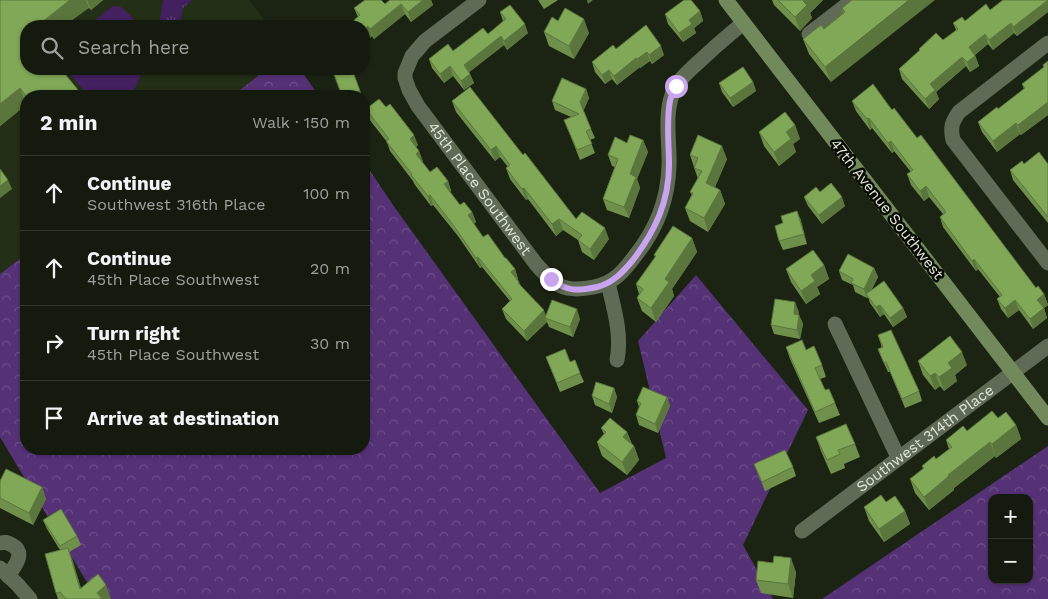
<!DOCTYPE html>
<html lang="en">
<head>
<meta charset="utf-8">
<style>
	body { margin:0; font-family:"Work Sans",sans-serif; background:#1d2417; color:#f1f3f6 }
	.controls { position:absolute; right:15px; bottom:15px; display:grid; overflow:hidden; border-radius:10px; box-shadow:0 1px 4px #0004 }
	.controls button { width:45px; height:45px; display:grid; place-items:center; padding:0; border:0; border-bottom:1px solid #33392e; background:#141b0e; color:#f1f3f6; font:25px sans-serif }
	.stop { position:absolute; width:15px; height:15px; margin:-11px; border:4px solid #c8a5ee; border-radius:50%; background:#fff }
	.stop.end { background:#c8a5ee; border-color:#fff; box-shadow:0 1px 5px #0008 }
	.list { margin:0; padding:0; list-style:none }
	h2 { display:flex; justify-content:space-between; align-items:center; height:65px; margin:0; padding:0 20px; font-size:21px }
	h2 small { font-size:16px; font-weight:400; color:#9da19e }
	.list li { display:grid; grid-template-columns:32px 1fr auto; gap:15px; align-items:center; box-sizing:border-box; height:75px; padding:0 20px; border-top:1px solid #33392e }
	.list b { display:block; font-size:19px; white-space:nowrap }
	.list p { margin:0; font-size:16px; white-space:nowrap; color:#9da19e }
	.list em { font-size:16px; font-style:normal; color:#9da19e }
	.icon { flex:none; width:28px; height:28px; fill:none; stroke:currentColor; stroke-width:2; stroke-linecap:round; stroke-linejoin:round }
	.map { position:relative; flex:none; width:1048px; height:599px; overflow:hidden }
	.search { position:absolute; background:#141b0e; box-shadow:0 1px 4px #0004; left:20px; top:20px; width:350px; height:55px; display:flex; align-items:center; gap:12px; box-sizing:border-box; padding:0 18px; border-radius:20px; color:#9da19e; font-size:19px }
	.panel { position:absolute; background:#141b0e; box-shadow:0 1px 4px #0004; left:20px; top:90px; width:350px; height:365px; border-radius:20px }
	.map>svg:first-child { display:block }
</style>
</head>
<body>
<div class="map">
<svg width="1048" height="599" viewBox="0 0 1048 599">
	<defs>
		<pattern id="forest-crowns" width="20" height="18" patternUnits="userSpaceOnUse" patternTransform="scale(1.25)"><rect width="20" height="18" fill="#553176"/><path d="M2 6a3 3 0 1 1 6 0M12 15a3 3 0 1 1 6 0" fill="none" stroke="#6d4f89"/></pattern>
		<pattern id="park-tufts" width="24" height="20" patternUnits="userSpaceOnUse" patternTransform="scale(1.25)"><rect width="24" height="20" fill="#432060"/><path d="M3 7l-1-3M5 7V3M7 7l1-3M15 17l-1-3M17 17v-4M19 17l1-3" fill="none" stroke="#5e4076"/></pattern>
	</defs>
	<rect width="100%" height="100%" fill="#1b2412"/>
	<path fill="#232f16" d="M0 0H249L269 26H26V69H267L232 96H26V254L0 274Z"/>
	<g fill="#432060">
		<path d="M113 6 121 7 131 16 138 26H87Z"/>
		<path d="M66 69H143L137 85 129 96H88Z"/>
	</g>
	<g fill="url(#forest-crowns)" fill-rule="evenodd">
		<path d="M267 69H300L319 96H232Z"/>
		<path d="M364 162 393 205 600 493 666 458 638 341 696 275 808 410 743 545 773 599H97L0 437V274L26 254V449H364Z"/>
		<path d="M1048 446V599H822ZM992 498H1029V580H992Z"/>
	</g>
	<path fill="url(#park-tufts)" d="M163 0H191V1L182 9 181 19 179 20 172 25 163 24 160 20Z"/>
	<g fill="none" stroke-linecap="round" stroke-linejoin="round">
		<g stroke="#606b56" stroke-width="15">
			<path id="s1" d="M479 0 425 41 412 56 405 73V78L409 90 418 106 536 264C555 286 564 293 594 287 614 283 623 272 635 256 656 230 668 200 669 166 670 141 663 111 675 88 679 80 686 74 692 68 709 52 726 37 743 23"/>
			<path d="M809 34 853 0"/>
			<path d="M1048 43 959 112C952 122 950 127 953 140L1048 263"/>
			<path d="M608 283C614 309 622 334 617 360"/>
			<path d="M835 324 898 457"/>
			<path id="s2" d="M802 531 1048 346"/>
			<path d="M0 543C5 542 7 542 12 545 26 553 15 566 8 576"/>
			<path d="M0 568 17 584 30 599"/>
		</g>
		<path stroke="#728a5b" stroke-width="15" d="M726 0 1048 418"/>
	</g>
	<g fill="#6f904b">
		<path d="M0 0H103L91 10 89 8 26 26V105L0 126Z"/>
		<path d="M390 0H431L433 5 411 22 405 14 374 39 372 36 365 42 364 40V26H355L353 21 358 17 354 8 385 4Z"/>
		<path d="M538 0H558L544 9Z"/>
		<path d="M772 0H823L810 13 812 18 800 31 774 5Z"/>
		<path d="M852 0 831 82 809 54 803 39 824 29 843 13 842 8Z"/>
		<path d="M1048 0V12L1017 36 1014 33 993 50 988 44 975 55 979 66 970 72 966 66 936 92 939 99 929 109 902 79 899 69 919 51V49L943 40 956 30 953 23 965 21 990 10Z"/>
		<path d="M700 11 703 21 694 28 696 33 683 42 668 24 665 14Z"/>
		<path d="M500 12 528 33 507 50 504 45 469 72 474 83 464 90 453 76 444 83 432 68 429 59 453 51 488 34 503 21Z"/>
		<path d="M558 21 589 33 574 59 549 46 544 32Z"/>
		<path d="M616 49 664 55 652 64 650 61 640 68V67L617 85 612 79 605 84 595 72 592 62Z"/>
		<path d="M1048 61V115L1021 135 1020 134 997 152 982 132 978 122 998 109 1024 89 1022 84 1044 68 1043 65Z"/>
		<path d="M352 69 362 96H342Z"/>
		<path d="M753 82 756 91 733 107 722 92 719 83Z"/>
		<path d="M586 89 589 98 583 111 595 138 590 140 595 153 580 160 564 120 571 117 555 110 552 101Z"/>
		<path d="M452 101 523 155 576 219 609 239 594 260 582 252 578 240 563 230 556 236 528 199 526 200 510 179 506 168 508 167 500 157 495 161 456 112Z"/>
		<path d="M852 101 892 110 917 138 1036 288 1044 294 1048 305 1044 308 1047 318 1033 329 1019 310 1008 318 1001 309 997 299 1000 297 978 269 976 271 943 227 940 217 943 214 929 197 924 201 911 185 907 174 911 172 894 151 892 153 872 128 870 130 856 111Z"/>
		<path d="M386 107 418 145 416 147 419 151 422 162 430 172 448 181 451 191 450 192 460 205 472 212 476 222 474 224 483 237 515 269 518 279V280L521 286 546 315 580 319 573 337 549 327 547 322 527 341 506 319 502 309 510 301 482 267 480 268 458 236 433 205 431 206 415 185 413 181 390 151 387 142 369 119 366 109Z"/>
		<path d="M795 125 800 139 793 144 796 152 779 166 764 146 759 132Z"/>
		<path d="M643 140 648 152 637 179 640 188 629 218 607 210 603 199 615 167 612 166 608 155 627 143Z"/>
		<path d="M690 155 727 159 715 187 720 190 725 204 708 232 690 221 685 208 692 195 690 192 698 179Z"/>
		<path d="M1024 164H1048V223L1013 180 1010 170Z"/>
		<path d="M820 192 845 206 822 224 808 206 804 197Z"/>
		<path d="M797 211 807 244 783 250 779 241Z"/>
		<path d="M692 238 697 252 672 289 674 296 656 322 642 311 637 298 639 294 636 284 655 257 654 255Z"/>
		<path d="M824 265 829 279 817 287 820 294 806 304 791 282 786 269Z"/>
		<path d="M874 268 878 277 871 291 903 308 907 317 893 327 884 314 880 317 870 303 868 297 867 298 855 292 853 285 842 280 839 271Z"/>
		<path d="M799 312 798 315H799L803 324 800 339 774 334 771 325Z"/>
		<path d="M878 335 919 391 922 401 905 408 890 372H888L882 359 878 349 882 348Z"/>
		<path d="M786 347 806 350 822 365 826 377 820 379 825 390 835 403 840 415 819 423 790 359Z"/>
		<path d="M546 357 570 362 580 373 584 382 560 392Z"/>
		<path d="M918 361 967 365 955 375 957 381 944 391 940 386 935 390 923 375Z"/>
		<path d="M614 388 617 397 612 413 595 405 592 396Z"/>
		<path d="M667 397 670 406 658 433 639 425 636 415 639 407 637 401Z"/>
		<path d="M998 418 1016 425 1021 439 996 458 995 456 954 488V490L929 510 915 493 910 479 923 469 922 466 936 459 949 449 946 440Z"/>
		<path d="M601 428 627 432 632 444 634 446 639 460 627 475 602 456 597 442 604 434Z"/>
		<path d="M816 437 855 444 860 457 844 464 845 468 831 474 821 451Z"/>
		<path d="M754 464 793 467 796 476 765 491Z"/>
		<path d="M0 481 42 487 46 499 33 525 0 508Z"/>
		<path d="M886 502 905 511 910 524 884 542 869 521 864 507Z"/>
		<path d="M43 520 77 536 81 545 69 552 81 588 111 599H58L56 593 60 550 47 529Z"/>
		<path d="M773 563 796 572 793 598 761 593 756 580Z"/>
	</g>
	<g fill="#5a763d">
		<path d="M70 0H86L89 8 64 26H37Z"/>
		<path d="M87 0H103L91 10Z"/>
		<path d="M423 0H431L433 5 411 22 408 12Z"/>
		<path d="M587 0H593L588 4Z"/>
		<path d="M805 0H823L810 13 812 18 800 31 795 17Z"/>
		<path d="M909 0H935L831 82 825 67Z"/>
		<path d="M1048 0V12L1017 36 1013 27Z"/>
		<path d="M401 4 405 14 374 39 370 29Z"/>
		<path d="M700 11 703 21 694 28 696 33 683 42 679 33 689 20Z"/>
		<path d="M584 19 589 33 574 59 569 46Z"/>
		<path d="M1011 23 1014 33 993 50 989 40Z"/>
		<path d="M525 24 528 33 507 50 504 41Z"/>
		<path d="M368 26 372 36 365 42 364 37V30Z"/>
		<path d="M985 34 988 44 972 57 969 47Z"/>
		<path d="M501 36 504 45 467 74 464 65Z"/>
		<path d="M661 46 664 55 652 64 649 55Z"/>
		<path d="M647 52 650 61 640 68 637 59Z"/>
		<path d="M975 56 979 66 970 72 967 62Z"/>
		<path d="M962 57 966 66 936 92 939 99 929 109 925 99 930 84Z"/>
		<path d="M636 58 640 67 617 85 614 76Z"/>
		<path d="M450 66 453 76 444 83 440 74Z"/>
		<path d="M609 70 612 79 605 84 602 75Z"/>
		<path d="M470 74 474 83 464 90 461 81Z"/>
		<path d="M753 82 756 91 733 107 730 98Z"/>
		<path d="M20 88 26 105 0 126V104Z"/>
		<path d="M586 89 589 98 583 112 580 102Z"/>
		<path d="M1048 102V115L1021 135 1018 125Z"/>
		<path d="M869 118 872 128 870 130 867 119Z"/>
		<path d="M1016 123 1020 134 997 152 993 141Z"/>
		<path d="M795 125 800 139 793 144 796 152 779 166 774 152 786 132Z"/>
		<path d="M414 135 418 145 413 149 410 139Z"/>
		<path d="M643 140 648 152 637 179 640 188 629 218 624 207 630 174Z"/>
		<path d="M891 141 894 151 892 153 888 143Z"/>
		<path d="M496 146 500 157 495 161 491 150Z"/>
		<path d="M722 146 727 159 711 196 706 183Z"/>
		<path d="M419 151 423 161 420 164 416 154Z"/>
		<path d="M8 180 12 189 0 198V186Z"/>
		<path d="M448 181 451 191 448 194 444 184Z"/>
		<path d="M926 186 929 197 924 201 920 191Z"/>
		<path d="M524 188 528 199 526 200 522 189Z"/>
		<path d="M720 190 725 204 708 232 704 218Z"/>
		<path d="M430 195 433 205 431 206 428 196Z"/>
		<path d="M842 197 845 206 822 224 819 215Z"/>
		<path d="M797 211 801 220 807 244 804 234Z"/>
		<path d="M472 212 476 222 472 225 468 215Z"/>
		<path d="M559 219 563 230 556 236 552 224Z"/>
		<path d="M605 228 609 239 594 260 590 249Z"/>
		<path d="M692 238 697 252 672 289 674 296 656 322 651 308 665 279Z"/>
		<path d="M478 257 482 267 480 268 476 258Z"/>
		<path d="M974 259 978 269 976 271 972 261Z"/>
		<path d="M824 265 829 279 817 287 820 294 806 304 801 291 811 275Z"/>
		<path d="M874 268 878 277 868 296 866 294 868 297 867 298 864 289Z"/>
		<path d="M515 269 518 279 515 282 511 272Z"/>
		<path d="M1044 294 1048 305 1044 308 1047 318 1033 329 1030 319 1037 300Z"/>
		<path d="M1015 300 1019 310 1008 318 1005 308Z"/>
		<path d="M795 302 799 312 797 323 794 314Z"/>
		<path d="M880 305 884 314 880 317 876 307Z"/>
		<path d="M903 308 907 317 893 327 890 318Z"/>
		<path d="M577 309 580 319 573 337 570 327Z"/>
		<path d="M544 310 547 319 545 318 547 322 527 341 524 331Z"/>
		<path d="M799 315 803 324 800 339 797 330Z"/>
		<path d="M962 352 967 365 955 375 957 381 944 391 939 377 948 363Z"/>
		<path d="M935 373 940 386 935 390 930 376Z"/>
		<path d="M614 388 617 397 612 413 609 404Z"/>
		<path d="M667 397 670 406 658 433 655 424Z"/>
		<path d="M1016 425 1021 439 996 458 992 444Z"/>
		<path d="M627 432 632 445 623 437Z"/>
		<path d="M990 442 995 456 954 488V490L929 510 924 497 948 475Z"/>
		<path d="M634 446 639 460 627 475 622 462Z"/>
		<path d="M42 487 46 499 33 525 29 513Z"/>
		<path d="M905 511 910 524 884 542 879 529Z"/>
		<path d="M68 548 73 561 84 599 80 589Z"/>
		<path d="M791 558 796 572 793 598 788 584Z"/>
		<path d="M106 585 111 599H99L97 593Z"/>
	</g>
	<g fill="#81a857" stroke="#5a763d">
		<path d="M0 0H70L37 26H26V69H61L83 96H26L20 88 0 104Z"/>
		<path d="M365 0H381L385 4 390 0H423L408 12 401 4 370 29 368 26 364 30V26H358L353 21 360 15 354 8Z"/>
		<path d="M684 0H691L700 11 689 20 692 24 679 33 665 14Z"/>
		<path d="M778 0H805L803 1 807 5 795 17Z"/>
		<path d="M852 0H909L825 67 803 39 821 25 824 29 845 12 842 8Z"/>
		<path d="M1003 0H1048L1013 27 1011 23 989 40 985 34 969 47 975 56 967 62 962 57 930 84 935 90 925 99 899 69 920 50 919 49 936 33 943 40 958 29 953 23 962 17 965 21 986 4 990 10Z"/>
		<path d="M510 5 525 24 504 41 501 36 464 65 470 74 461 81 450 66 440 74 429 59 448 44 453 51 483 28 488 34 506 19 500 12Z"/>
		<path d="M565 8 584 19 569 46 544 32 552 17 558 21Z"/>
		<path d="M328 24 348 26H328Z"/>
		<path d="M646 25 661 46 649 55 647 52 637 59 636 58 614 76 609 70 602 75 592 62 613 45 616 49Z"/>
		<path d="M1048 61V102L1018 125 1016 123 993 141 978 122 997 107 998 109 1025 88 1022 84 1044 67 1043 65Z"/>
		<path d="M743 67 753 82 730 98 719 83Z"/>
		<path d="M332 69H352L360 91 344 96H342Z"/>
		<path d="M562 78 586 89 580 102 591 129 586 131 592 144 577 150 564 120 579 114 552 101Z"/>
		<path d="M873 84 892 110 894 108 917 138 921 135 1036 288 1038 286 1044 294 1037 300 1044 308 1030 319 1015 300 1005 308 997 299 1002 295 974 259 972 261 940 217 946 212 926 186 920 191 907 174 913 170 891 141 888 143 869 118 867 119 852 101Z"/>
		<path d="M470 87 523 155 525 153 576 219 582 212 605 228 590 249 578 240 582 235 559 219 552 224 524 188 522 189 506 168 510 165 496 146 491 150 452 101Z"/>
		<path d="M379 99 386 107 390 104 414 135 410 139 419 151 416 154 430 172 437 167 448 181 444 184 460 205 464 202 472 212 468 215 483 237 488 234 505 258H506L515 269 511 272 519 282 518 283 544 310 524 331 502 309 512 299 478 257 476 258 454 226 430 195 428 196 411 175 412 174 386 141 389 139 366 109Z"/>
		<path d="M785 112 795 125 786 132 791 139 774 152 759 132Z"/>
		<path d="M630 135 643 140 630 174 636 177 624 207 603 199 618 159 608 155 615 137 627 143Z"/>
		<path d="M698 135 722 146 706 183 720 190 704 218 685 208 693 193 690 192 702 171 694 168 698 158 690 155Z"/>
		<path d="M1039 152 1048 164V217L1010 170 1022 161 1024 164Z"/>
		<path d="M0 169 8 180 0 186Z"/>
		<path d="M831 183 842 197 819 215 804 197 816 187 820 192Z"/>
		<path d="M797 211 804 234 779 241 775 226 783 223 781 216Z"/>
		<path d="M673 226 692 238 665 279 669 282 651 308 637 298 643 289 636 284 656 256 654 255Z"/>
		<path d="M813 250 824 265 811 275 815 281 801 291 786 269Z"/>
		<path d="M848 254 874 268 864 289 851 283 853 279 839 271Z"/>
		<path d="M884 281 903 308 890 318 880 305 876 307 866 294Z"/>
		<path d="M775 299 795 302 794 314 799 315 797 330 771 325Z"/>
		<path d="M552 300 577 309 570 327 545 318Z"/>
		<path d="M891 330 919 391 902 399 886 362 884 363 878 349 883 347 878 335Z"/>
		<path d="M950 336 962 352 948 363 952 368 939 377 935 373 930 376 918 361Z"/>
		<path d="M802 340 806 350 814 346 822 365 815 368 825 390 829 389 835 403 815 412 786 347Z"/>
		<path d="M565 349 570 362 575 360 580 373 557 383 546 357Z"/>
		<path d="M596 382 614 388 609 404 592 396Z"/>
		<path d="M643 387 667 397 655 424 636 415 641 403 637 401Z"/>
		<path d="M992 411 998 418 1006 412 1016 425 992 444 990 442 948 475 949 476 924 497 910 479 924 468 922 466 934 456 936 459 952 447 946 440 963 426 967 431Z"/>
		<path d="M610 418 627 432 623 437 634 446 622 462 597 442 606 432 601 428Z"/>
		<path d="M846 424 855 444 838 450 840 454 827 460 816 437Z"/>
		<path d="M785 450 793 467 762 482 754 464Z"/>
		<path d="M6 469 42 487 29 513 0 498V481Z"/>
		<path d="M881 495 886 502 895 496 905 511 879 529 864 507Z"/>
		<path d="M61 509 77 536 60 546 43 520Z"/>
		<path d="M68 548 80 589 98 574 106 585 97 593 102 599H66L60 592 56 593 45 554Z"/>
		<path d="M774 556 791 558 788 584 756 580 758 561 773 563Z"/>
	</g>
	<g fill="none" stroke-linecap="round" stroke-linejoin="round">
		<path stroke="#c8a5ee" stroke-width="6" d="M551 279C567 292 578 291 597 287 613 283 623 272 633 260 655 231 669 202 669 165 669 144 666 122 670 101 671 96 674 91 676 86"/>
	</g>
	<g text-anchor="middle" stroke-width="5" stroke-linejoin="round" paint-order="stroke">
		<g font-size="15" fill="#e0e6da" stroke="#080c05">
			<text dy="5" stroke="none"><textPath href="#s1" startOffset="245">45th Place Southwest</textPath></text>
			<text transform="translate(887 209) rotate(52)" y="5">47th Avenue Southwest</text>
			<text dy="5" stroke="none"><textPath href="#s2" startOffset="154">Southwest 314th Place</textPath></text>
		</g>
	</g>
</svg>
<div class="controls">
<button>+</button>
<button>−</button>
</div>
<div class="stop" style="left:676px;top:86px"></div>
<div class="stop end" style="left:551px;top:279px"></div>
<div class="search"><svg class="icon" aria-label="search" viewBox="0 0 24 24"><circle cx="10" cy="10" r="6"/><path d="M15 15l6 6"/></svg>Search here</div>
<section class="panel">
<h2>2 min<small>Walk · 150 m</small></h2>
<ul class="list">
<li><svg class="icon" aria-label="ahead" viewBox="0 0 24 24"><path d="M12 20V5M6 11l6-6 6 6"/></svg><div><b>Continue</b><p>Southwest 316th Place</p></div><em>100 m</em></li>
<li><svg class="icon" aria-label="ahead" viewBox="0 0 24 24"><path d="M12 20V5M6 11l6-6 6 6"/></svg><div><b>Continue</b><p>45th Place Southwest</p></div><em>20 m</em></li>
<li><svg class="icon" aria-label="right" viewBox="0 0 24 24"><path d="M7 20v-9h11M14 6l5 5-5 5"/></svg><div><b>Turn right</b><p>45th Place Southwest</p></div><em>30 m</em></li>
<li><svg class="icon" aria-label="arrive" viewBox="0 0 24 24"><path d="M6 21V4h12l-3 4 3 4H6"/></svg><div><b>Arrive at destination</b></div></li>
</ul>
</section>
</div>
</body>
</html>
